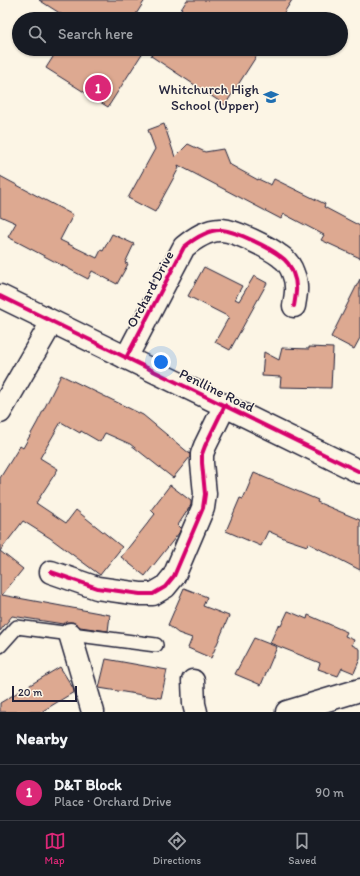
<!DOCTYPE html>
<html lang="en">
<head>
<meta charset="utf-8">
<style>
	body { margin:0; font-family:Itim,sans-serif; background:#20242c; color:#f1f3f6 }
	.scale { position:absolute; left:12px; bottom:10px; width:65px; box-sizing:border-box; padding-left:4px; border:2px solid #22223b; border-top:0; font-size:11px; line-height:14px; white-space:nowrap; color:#22223b; -webkit-text-stroke:3px #fcf5e5; paint-order:stroke }
	.you { position:absolute; left:161px; top:362px; width:14px; height:14px; margin:-10px; border:3px solid #fff; border-radius:50%; background:#1a73e8; box-shadow:0 0 0 6px #1a73e833 }
	.badge { display:grid; place-items:center; width:26px; height:26px; border-radius:50%; background:#db2777; color:#fff; font-size:13px; font-weight:700 }
	.pin { position:absolute; translate:-50% -50%; border:2px solid #fff; box-shadow:0 1px 4px #0006 }
	.list { margin:0; padding:0; list-style:none }
	h2 { display:flex; justify-content:space-between; align-items:center; height:52px; margin:0; padding:0 16px; font-size:17px }
	h2 small { font-size:13px; font-weight:400; color:#9ea1a6 }
	.list li { display:grid; grid-template-columns:26px 1fr auto; gap:12px; align-items:center; box-sizing:border-box; height:56px; padding:0 16px; border-top:1px solid #363941 }
	.list b { display:block; font-size:15px; white-space:nowrap }
	.list p { margin:0; font-size:13px; white-space:nowrap; color:#9ea1a6 }
	.list em { font-size:13px; font-style:normal; color:#9ea1a6 }
	.icon { flex:none; width:22px; height:22px; fill:none; stroke:currentColor; stroke-width:2; stroke-linecap:round; stroke-linejoin:round }
	.map { position:relative; flex:none; width:360px; height:712px; overflow:hidden }
	.search { position:absolute; background:#171b24; box-shadow:0 1px 3px #0004; left:12px; right:12px; top:12px; height:44px; display:flex; align-items:center; gap:10px; box-sizing:border-box; padding:0 14px; border-radius:22px; color:#9ea1a6; font-size:15px }
	.sheet { height:108px; background:#171b24 }
	nav { display:flex; justify-content:space-around; align-items:center; box-sizing:border-box; height:56px; border-top:1px solid #363941; background:#171b24; font-size:11px; color:#9ea1a6 }
	nav a { display:grid; justify-items:center; gap:2px }
	nav .on { color:#db2777 }
	.map>svg:first-child { display:block }
</style>
</head>
<body>
<div class="map">
<svg width="360" height="712" viewBox="0 0 360 712">
	<rect width="100%" height="100%" fill="#fcf5e5"/>
	<filter id="ink" filterUnits="userSpaceOnUse"><feTurbulence type="fractalNoise" baseFrequency=".025" numOctaves="2"/><feDisplacementMap in="SourceGraphic" scale="8" xChannelSelector="R" yChannelSelector="G"/><feConvolveMatrix kernelMatrix="1 2 1 2 8 2 1 2 1" color-interpolation-filters="sRGB"/></filter>
	<g filter="url(#ink)">
		<g fill="#dda991" stroke="#22223b">
			<path d="M39 0H145L133 19H69Z"/>
			<path d="M187 0H292L280 19H175Z"/>
			<path d="M58 49H145L108 107 46 68Z"/>
			<path d="M156 49H261L225 105 151 56Z"/>
			<path d="M164 124 175 157 188 144 205 152 223 149 229 164 258 180V179L271 185 274 179 325 204 324 207 360 226V258L321 240 324 235 284 214 281 219 178 165 179 168 155 212 128 198 155 149 148 130Z"/>
			<path d="M0 176 73 215 60 240 97 258 101 250 103 251 112 234 134 244 125 263 128 264 117 284 92 271 88 279 8 237 16 223 0 216Z"/>
			<path d="M204 267 242 286 235 299 239 301 254 276 267 283 230 350 215 342 229 317 188 296Z"/>
			<path d="M360 279V338L354 349 331 337Z"/>
			<path d="M309 347 333 348 331 388 280 387 281 377 262 376 264 352 279 360 282 348 309 349Z"/>
			<path d="M61 375 143 415 190 454V457L173 478 130 444 105 433 100 442 81 431 80 433 61 422 40 458 58 469 36 503 66 523 76 510 122 547 100 575 50 538 23 521 0 551V478L20 446 23 448 37 423Z"/>
			<path d="M254 473 318 500 317 502 360 520V570L308 543 307 546 286 539 268 531 261 546 226 531 240 498 243 499Z"/>
			<path d="M170 485 191 501V505L178 525 181 528 179 533 145 576 121 557 155 514 151 510Z"/>
			<path d="M0 551 23 569 2 595 110 615 108 631 80 627 73 622H67L63 624 12 616 0 631Z"/>
			<path d="M184 588 207 597 203 606 229 616 211 658 188 648 192 638 178 633 168 625Z"/>
			<path d="M288 611 307 619 308 615 347 632 345 636 354 640 352 645 360 649V659L354 673 342 668 338 676 318 669 320 663 270 643 278 625 281 626Z"/>
			<path d="M254 638 277 647 261 685 235 674Z"/>
			<path d="M106 659 167 670 161 698 99 688Z"/>
			<path d="M60 667 73 688 74 692 41 712H0V703Z"/>
		</g>
		<g fill="none" stroke-linecap="round" stroke-linejoin="round">
			<g stroke="#22223b" stroke-width="16">
				<path id="service" d="M0 646 17 627 156 645"/>
			</g>
			<g stroke="#22223b" stroke-width="25">
				<g id="minor">
					<path d="M126 358 184 247C195 238 208 229 222 230 236 231 270 248 280 256 286 260 291 267 293 273 298 285 296 294 294 306"/>
					<path d="M0 412 52 322"/>
					<path d="M51 572 97 588 140 594H153L165 587 174 576 203 508 205 494 202 463V454L205 446 225 405"/>
					<path d="M70 634 93 712"/>
					<path d="M193 681 194 704 196 712"/>
					<path d="M287 712 360 690"/>
				</g>
			</g>
			<g stroke="#22223b" stroke-width="25">
				<path id="tertiary" d="M0 296 360 472"/>
			</g>
			<use href="#service" stroke="#fcf5e5" stroke-width="13"/>
			<use href="#minor" stroke="#fcf5e5" stroke-width="22"/>
			<use href="#tertiary" stroke="#fcf5e5" stroke-width="22"/>
			<g stroke="#fcf5e5" stroke-width="6">
				<g id="cycleway">
					<path d="M0 296 360 472"/>
					<path d="M126 358 184 247C195 238 208 229 222 230 236 231 270 248 280 256 286 260 291 267 293 273 298 285 296 294 294 306"/>
					<path d="M51 572 97 588 140 594H153L165 587 174 576 203 508 205 494 202 463V454L205 446 225 405"/>
				</g>
			</g>
			<use href="#cycleway" stroke="#d6006c" stroke-width="4"/>
		</g>
	</g>
	<defs>
		<g id="school-bare" transform="scale(1.2)"><path d="M0-5L7-2L0 1L-7-2ZM-4 1L0 2.5L4 1V4Q0 6-4 4Z" fill="#1f6fb2" stroke="#fcf5e5" stroke-width="2.5" paint-order="stroke"/></g>
	</defs>
	<g fill-rule="evenodd">
		<use href="#school-bare" x="271" y="97"/>
	</g>
	<g text-anchor="middle" stroke-width="3" stroke-linejoin="round" paint-order="stroke">
		<g font-size="14" fill="#22223b" stroke="#fcf5e5" text-anchor="end">
			<text x="259" y="94">Whitchurch High<tspan x="259" dy="16">School (Upper)</tspan></text>
		</g>
		<g font-size="14" fill="#22223b" stroke="#fcf5e5">
			<text transform="translate(150 289) rotate(-62)" y="5">Orchard Drive</text>
			<text transform="translate(217 390) rotate(26)" y="5">Penlline Road</text>
		</g>
	</g>
</svg>
<div class="scale">20 m</div>
<div class="you"></div>
<div class="pin badge" style="left:98px;top:88px">1</div>
<div class="search"><svg class="icon" aria-label="search" viewBox="0 0 24 24"><circle cx="10" cy="10" r="6"/><path d="M15 15l6 6"/></svg>Search here</div>
</div>
<section class="sheet">
<h2>Nearby<small></small></h2>
<ul class="list">
<li><span class="badge">1</span><div><b>D&amp;T Block</b><p>Place · Orchard Drive</p></div><em>90 m</em></li>
</ul>
</section>
<nav>
<a class="on"><svg class="icon" aria-label="map" viewBox="0 0 24 24"><path d="M3 6l6-2 6 2 6-2v14l-6 2-6-2-6 2zM9 4v14M15 6v14"/></svg>Map</a>
<a><svg class="icon" aria-label="directions" viewBox="0 0 24 24"><path d="M12 3l9 9-9 9-9-9zM9 14v-3h6M13 9l2 2-2 2"/></svg>Directions</a>
<a><svg class="icon" aria-label="saved" viewBox="0 0 24 24"><path d="M7 4h10v16l-5-4-5 4z"/></svg>Saved</a>
</nav>
</body>
</html>
